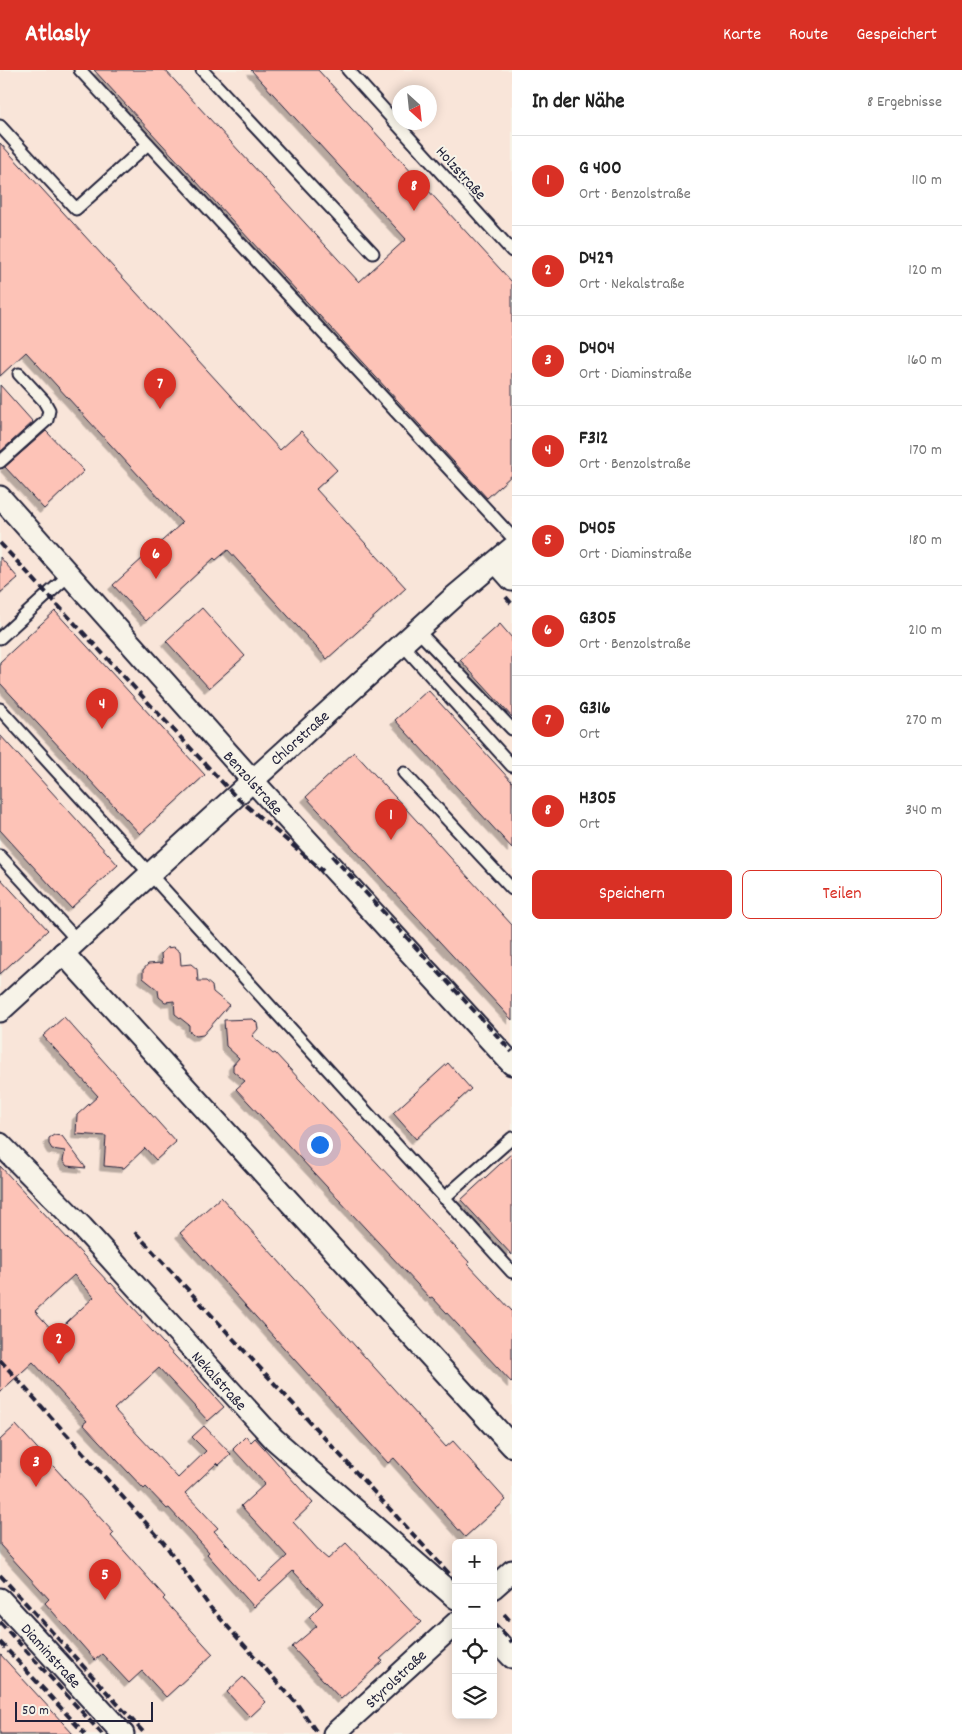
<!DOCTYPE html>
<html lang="de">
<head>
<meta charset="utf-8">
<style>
	body { margin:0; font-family:Dekko,sans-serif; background:#f6f6f6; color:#222 }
	.controls { position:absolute; right:15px; bottom:15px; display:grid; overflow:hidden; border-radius:8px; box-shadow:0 2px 12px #0003 }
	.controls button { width:45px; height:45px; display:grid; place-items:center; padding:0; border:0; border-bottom:1px solid #e0e0e0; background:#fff; color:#222; font:25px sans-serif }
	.compass { position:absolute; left:392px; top:15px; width:45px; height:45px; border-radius:50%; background:#fff; box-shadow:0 2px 12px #0003; rotate:153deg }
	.scale { position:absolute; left:15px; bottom:12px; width:138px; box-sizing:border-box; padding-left:5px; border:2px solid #22223b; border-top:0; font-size:14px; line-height:18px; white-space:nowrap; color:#22223b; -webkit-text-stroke:4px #f7f3e8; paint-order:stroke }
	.you { position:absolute; left:319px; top:1074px; width:18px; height:18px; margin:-12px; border:4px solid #fff; border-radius:50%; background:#1a73e8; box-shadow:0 0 0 8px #1a73e833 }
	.badge { display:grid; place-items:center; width:32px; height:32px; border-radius:50%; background:#d93025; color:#fff; font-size:16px; font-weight:700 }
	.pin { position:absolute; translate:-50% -41px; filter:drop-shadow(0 1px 2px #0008) }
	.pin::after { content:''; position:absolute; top:26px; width:18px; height:15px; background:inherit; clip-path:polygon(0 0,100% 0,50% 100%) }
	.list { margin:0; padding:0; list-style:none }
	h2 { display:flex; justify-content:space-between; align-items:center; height:65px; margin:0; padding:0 20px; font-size:21px }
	h2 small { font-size:16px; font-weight:400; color:#767676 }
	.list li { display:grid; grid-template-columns:32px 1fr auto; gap:15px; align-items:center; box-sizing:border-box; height:90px; padding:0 20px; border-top:1px solid #e0e0e0 }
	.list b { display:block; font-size:19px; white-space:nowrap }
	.list p { margin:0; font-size:16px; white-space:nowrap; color:#767676 }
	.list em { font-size:16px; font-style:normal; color:#767676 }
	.actions { display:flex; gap:10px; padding:15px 20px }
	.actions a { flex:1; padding:11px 0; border:1px solid #d93025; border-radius:8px; text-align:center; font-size:18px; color:#d93025 }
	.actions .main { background:#d93025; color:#fff }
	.icon { flex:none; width:28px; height:28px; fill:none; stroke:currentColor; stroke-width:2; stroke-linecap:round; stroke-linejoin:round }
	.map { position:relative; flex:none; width:512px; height:1664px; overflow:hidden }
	header { display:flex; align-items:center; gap:30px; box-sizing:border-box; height:70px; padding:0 25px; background:#d93025; color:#fff }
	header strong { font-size:24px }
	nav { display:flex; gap:28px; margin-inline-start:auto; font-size:18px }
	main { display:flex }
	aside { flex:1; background:#fff }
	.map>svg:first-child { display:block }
</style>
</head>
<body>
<header>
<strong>Atlasly</strong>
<nav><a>Karte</a><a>Route</a><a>Gespeichert</a></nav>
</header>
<main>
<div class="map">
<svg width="512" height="1664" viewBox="0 0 512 1664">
	<defs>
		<filter id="shadow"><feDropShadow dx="-4.5" dy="4.5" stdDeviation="0" flood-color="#0004"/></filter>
	</defs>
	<rect width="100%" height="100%" fill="#f7f3e8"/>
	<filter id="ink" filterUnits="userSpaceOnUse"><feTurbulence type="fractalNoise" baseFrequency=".02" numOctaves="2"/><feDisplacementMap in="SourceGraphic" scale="10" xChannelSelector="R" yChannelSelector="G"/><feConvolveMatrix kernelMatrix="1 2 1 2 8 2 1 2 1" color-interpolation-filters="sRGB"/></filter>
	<g filter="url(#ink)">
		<path fill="#f9e5d9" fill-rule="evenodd" d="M0 0H512V1664H0ZM400 22H430V52H400ZM456 1473H493V1645H456Z"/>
		<g fill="#fdc3b7" stroke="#22223b" fill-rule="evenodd" filter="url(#shadow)">
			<path d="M94 0H165L359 212 406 169 251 0H318L512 212V405L487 428Z"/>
			<path d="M0 73 280 380 301 361 337 400 316 419 406 518 327 589 228 480 216 490 214 488 146 551 113 515 182 453 26 282 0 306Z"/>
			<path d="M0 315 33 352 0 382Z"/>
			<path d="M46 361 84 401 44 439 5 397Z"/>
			<path d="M0 487 18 508 0 523Z"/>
			<path d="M202 538 245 586 209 618 166 571Z"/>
			<path d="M55 541 205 705 140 764 0 613V592Z"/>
			<path d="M500 554 512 568V647L460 590Z"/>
			<path d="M428 620 512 712V778L395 650Z"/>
			<path d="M0 665 118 795 71 838 0 760Z"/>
			<path d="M354 682 512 855V950L306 727Z"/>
			<path d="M0 808 48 860 0 904Z"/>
			<path d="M174 877 180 882 181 895 191 894 197 899 198 911H206L212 916 213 922 229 935 203 965 196 966 189 961V955L175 944 174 931 165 932 159 927 158 920 143 908V900L148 894 162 893 161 884 166 878Z"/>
			<path d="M64 947 176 1072 156 1090 145 1078 124 1098 104 1096 106 1066 76 1064 77 1045 98 1026 43 966Z"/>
			<path d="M253 949 257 953 258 959 252 966 273 984 275 983 469 1192 468 1194 512 1241V1313L432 1227 430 1228 236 1019 245 1011 233 1001V995L239 988 226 976 224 950Z"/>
			<path d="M448 993 471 1019 416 1069 393 1043Z"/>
			<path d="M54 1065 62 1066 86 1098 67 1096 63 1091 65 1081 52 1079 49 1074V1068Z"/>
			<path d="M512 1083V1185L461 1130Z"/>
			<path d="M0 1096 110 1214 111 1213 142 1247 141 1249 186 1298 188 1297 224 1337 208 1351 159 1298 114 1339 178 1408 206 1381 192 1367 204 1356 231 1384 219 1395 217 1393 185 1423 218 1458 214 1461 260 1511 287 1486 241 1436 265 1414 233 1379 246 1366 251 1372 255 1368 313 1433 293 1452 322 1484 328 1489 346 1473 421 1552 380 1589 383 1591 341 1629 292 1577 317 1556 309 1547 323 1533 293 1501 254 1537 207 1484 209 1482 169 1438 167 1439 146 1417 144 1419 83 1354 87 1351 33 1292 0 1322ZM74 1205 94 1227 55 1263 35 1241Z"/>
			<path d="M221 1127 446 1377 453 1371 506 1430 465 1467 394 1388 388 1393 180 1163Z"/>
			<path d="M16 1355 114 1463 111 1466 165 1527 163 1529 213 1584 166 1627 142 1601 129 1613 102 1584 95 1590 45 1533 49 1529 0 1475V1370Z"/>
			<path d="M0 1584 73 1664H0Z"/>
			<path d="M243 1607 266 1632 250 1647 227 1622Z"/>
		</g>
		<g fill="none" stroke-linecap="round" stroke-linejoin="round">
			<g stroke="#22223b" stroke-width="15">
				<g id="service">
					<path d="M80 0 512 467"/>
					<path d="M202 0 373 183"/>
					<path d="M348 0 512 181"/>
					<path d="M0 56 76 139 148 74"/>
					<path d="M0 392 47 350 49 340 44 331 19 304"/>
					<path d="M417 560 512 659"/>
					<path d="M0 568 69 505"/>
					<path d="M402 574 512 696"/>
					<path d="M0 639 512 1202"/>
					<path d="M404 703 512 819"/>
					<path d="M0 786 77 870"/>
					<path d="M444 1128 512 1068"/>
				</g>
			</g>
			<g stroke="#22223b" stroke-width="25">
				<g id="minor">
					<path d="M0 427 252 710 512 994"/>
					<path d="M496 492 512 510"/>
					<path d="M63 883 512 1376"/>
					<path d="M0 941 455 526 512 478"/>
					<path d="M0 1074 82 1157 274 1369 456 1528"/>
					<path d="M493 1518 512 1501"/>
					<path d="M0 1529 123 1664"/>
					<path d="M493 1567 512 1587"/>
					<path d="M334 1664 456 1553"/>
				</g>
			</g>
			<use href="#service" stroke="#f7f3e8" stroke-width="11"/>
			<use href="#minor" stroke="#f7f3e8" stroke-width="21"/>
			<g stroke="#22223b" stroke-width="4" stroke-dasharray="8 4" stroke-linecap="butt">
				<path d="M0 473 235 726 323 801"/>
				<path d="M506 527 512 534"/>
				<path d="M332 786 512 982"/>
				<path d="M135 1162 456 1511"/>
				<path d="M0 1290 164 1473 210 1537 297 1634 318 1664"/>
				<path d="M0 1505 145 1664"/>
				<path d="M504 1544 512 1553"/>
				<path d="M0 1552 102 1664"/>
				<path d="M493 1552 512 1572"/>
				<path d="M0 1572 85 1664"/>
			</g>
		</g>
	</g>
	<g text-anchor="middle" stroke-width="4" stroke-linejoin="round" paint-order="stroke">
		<g font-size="16" fill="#22223b" stroke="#f7f3e8">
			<text transform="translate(462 102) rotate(48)" y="6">Holzstraße</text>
			<text transform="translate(299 667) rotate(-42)" y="6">Chlorstraße</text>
			<text transform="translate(254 712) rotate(48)" y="6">Benzolstraße</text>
			<text transform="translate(220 1310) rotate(48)" y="6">Nekalstraße</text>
			<text transform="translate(52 1585) rotate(48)" y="6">Diaminstraße</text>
			<text transform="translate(395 1608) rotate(-43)" y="6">Styrolstraße</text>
		</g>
	</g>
</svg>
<div class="controls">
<button>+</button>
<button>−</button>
<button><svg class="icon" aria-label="locate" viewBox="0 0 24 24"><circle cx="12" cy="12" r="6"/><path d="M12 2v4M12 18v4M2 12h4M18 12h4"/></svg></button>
<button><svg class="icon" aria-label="layers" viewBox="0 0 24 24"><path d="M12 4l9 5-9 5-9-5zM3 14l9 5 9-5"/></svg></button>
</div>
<svg class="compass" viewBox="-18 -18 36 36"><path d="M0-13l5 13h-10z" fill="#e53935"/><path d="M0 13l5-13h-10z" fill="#767676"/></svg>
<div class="scale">50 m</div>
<div class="you"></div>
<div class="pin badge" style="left:391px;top:770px">1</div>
<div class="pin badge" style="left:59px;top:1294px">2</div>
<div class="pin badge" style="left:36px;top:1417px">3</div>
<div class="pin badge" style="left:102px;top:659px">4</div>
<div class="pin badge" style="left:105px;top:1530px">5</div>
<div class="pin badge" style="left:156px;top:509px">6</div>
<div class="pin badge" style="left:160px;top:339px">7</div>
<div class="pin badge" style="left:414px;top:141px">8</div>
</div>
<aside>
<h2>In der Nähe<small>8 Ergebnisse</small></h2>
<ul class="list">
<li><span class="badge">1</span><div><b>G 400</b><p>Ort · Benzolstraße</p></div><em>110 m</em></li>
<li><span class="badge">2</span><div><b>D429</b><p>Ort · Nekalstraße</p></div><em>120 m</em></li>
<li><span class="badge">3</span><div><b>D404</b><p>Ort · Diaminstraße</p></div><em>160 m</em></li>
<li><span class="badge">4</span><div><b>F312</b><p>Ort · Benzolstraße</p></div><em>170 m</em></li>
<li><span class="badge">5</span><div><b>D405</b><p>Ort · Diaminstraße</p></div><em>180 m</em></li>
<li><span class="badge">6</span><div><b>G305</b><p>Ort · Benzolstraße</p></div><em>210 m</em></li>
<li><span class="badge">7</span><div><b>G316</b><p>Ort</p></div><em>270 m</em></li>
<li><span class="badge">8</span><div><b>H305</b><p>Ort</p></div><em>340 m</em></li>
</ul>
<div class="actions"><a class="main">Speichern</a><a>Teilen</a></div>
</aside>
</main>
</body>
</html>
